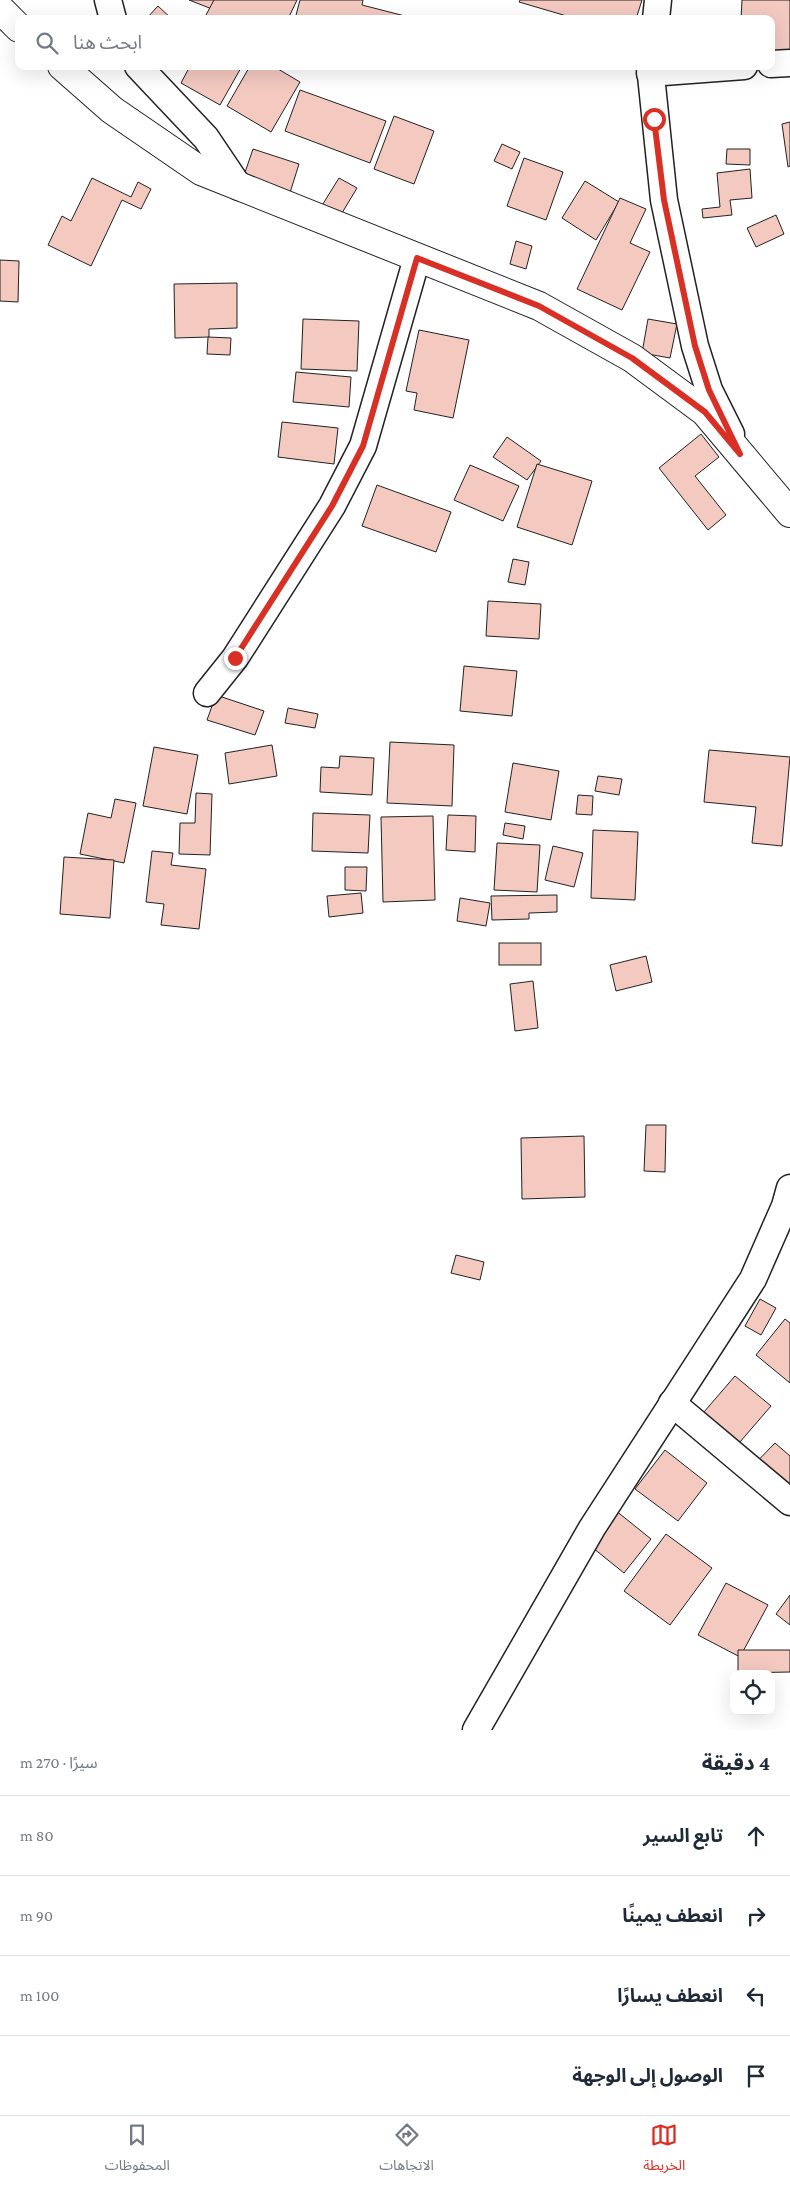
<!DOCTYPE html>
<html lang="ar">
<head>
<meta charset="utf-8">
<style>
	body { margin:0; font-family:"Crimson Pro","Noto Sans Arabic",serif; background:#f2f2f3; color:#1f2937; direction:rtl }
	.controls { position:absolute; right:15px; bottom:15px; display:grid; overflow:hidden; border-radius:10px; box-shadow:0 5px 20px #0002 }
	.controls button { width:45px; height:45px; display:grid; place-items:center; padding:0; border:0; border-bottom:1px solid #e0e1e3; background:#fff; color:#1f2937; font:25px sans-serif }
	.stop { position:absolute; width:15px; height:15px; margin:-11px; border:4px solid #d93025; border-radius:50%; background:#fff }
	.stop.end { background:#d93025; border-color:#fff; box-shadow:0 1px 5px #0008 }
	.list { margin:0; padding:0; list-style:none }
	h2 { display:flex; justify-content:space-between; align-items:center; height:65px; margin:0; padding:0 20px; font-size:21px }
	h2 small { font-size:16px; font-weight:400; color:#747a83 }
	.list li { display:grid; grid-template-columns:32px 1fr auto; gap:15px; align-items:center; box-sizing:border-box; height:80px; padding:0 20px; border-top:1px solid #e0e1e3 }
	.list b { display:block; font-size:19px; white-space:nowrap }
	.list em { font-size:16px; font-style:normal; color:#747a83 }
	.icon { flex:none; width:28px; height:28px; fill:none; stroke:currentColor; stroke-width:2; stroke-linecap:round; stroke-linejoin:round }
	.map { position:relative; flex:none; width:790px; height:1730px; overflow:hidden; direction:ltr }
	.search { position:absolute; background:#fff; box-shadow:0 5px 20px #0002; left:15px; right:15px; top:15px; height:55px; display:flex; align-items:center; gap:12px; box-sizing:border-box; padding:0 18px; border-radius:10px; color:#747a83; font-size:19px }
	.sheet { height:385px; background:#fff }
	nav { display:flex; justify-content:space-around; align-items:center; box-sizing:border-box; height:70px; border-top:1px solid #e0e1e3; background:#fff; font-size:14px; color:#747a83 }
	nav a { display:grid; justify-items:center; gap:2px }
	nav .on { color:#d93025 }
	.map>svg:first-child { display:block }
</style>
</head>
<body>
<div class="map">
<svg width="790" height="1730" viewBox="0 0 790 1730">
	<rect width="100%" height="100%" fill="#fff"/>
	<g fill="#f3c9c0" stroke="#222">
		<path d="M189 0H216L212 9Z"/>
		<path d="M214 0H297L288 19H214L206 15Z"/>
		<path d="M300 0H363L362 5 405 16 404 19H295Z"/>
		<path d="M520 0H642L636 19H577L519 2Z"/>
		<path d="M742 0H790V56L771 55V19H741Z"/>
		<path d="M158 6 172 19H146Z"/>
		<path d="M190 66H242L220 105 181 83Z"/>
		<path d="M250 66H273L300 82 271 132 227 106Z"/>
		<path d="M300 90 386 121 370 163 285 131Z"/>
		<path d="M394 116 434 131 414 184 374 169Z"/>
		<path d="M790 122V166L788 167 782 124Z"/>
		<path d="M502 144 520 152 512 169 494 161Z"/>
		<path d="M253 149 299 164 288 199 241 184Z"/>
		<path d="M727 149H750V165L726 164Z"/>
		<path d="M524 158 563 172 546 220 507 206Z"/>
		<path d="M750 169 752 198 730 200 732 215 703 218 702 209 720 207 717 173Z"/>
		<path d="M92 178 131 197 138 182 151 189 141 209 122 200 91 266 48 245 62 216 71 221Z"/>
		<path d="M339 178 357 188 339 218 321 207Z"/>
		<path d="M585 181 619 202 596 240 562 218Z"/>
		<path d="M620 198 646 209 630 243 650 252 622 310 577 289Z"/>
		<path d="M776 215 784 234 756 247 747 228Z"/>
		<path d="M516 241 532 246 526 269 510 264Z"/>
		<path d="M0 260 19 261 18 302 0 301Z"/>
		<path d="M237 283V328L209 329V337L175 338 174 284Z"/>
		<path d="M303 319 359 321 357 371 301 369Z"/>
		<path d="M648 319 677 324 670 358 642 353Z"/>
		<path d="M419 330 469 340 453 418 414 410 417 393 406 391Z"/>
		<path d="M208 337 231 338 230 355 207 354Z"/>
		<path d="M296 372 351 377 349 407 293 402Z"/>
		<path d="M282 422 338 428 334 464 278 457Z"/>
		<path d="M701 434 719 457 695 476 726 515 708 530 659 468Z"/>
		<path d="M507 437 541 461 527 480 493 457Z"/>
		<path d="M537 464 592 481 572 545 517 527Z"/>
		<path d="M470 465 519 486 503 521 454 500Z"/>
		<path d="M377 485 451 512 436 552 362 526Z"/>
		<path d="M513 559 529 562 525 585 508 582Z"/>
		<path d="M488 601 541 604 539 639 486 636Z"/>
		<path d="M464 666 517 671 512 716 460 711Z"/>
		<path d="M216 695 264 711 255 735 207 720Z"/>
		<path d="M288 708 318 714 315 728 285 723Z"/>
		<path d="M390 742 454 745 452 806 387 803Z"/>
		<path d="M272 745 277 776 229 784 225 753Z"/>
		<path d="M154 747 198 755 187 814 143 806Z"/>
		<path d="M709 750 790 757 782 846 752 843 756 807 704 802Z"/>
		<path d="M340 756 374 758 372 795 320 792 321 767 339 768Z"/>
		<path d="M513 763 559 771 551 820 505 812Z"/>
		<path d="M598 776 622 779 619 795 595 791Z"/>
		<path d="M196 793 212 794 210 855 179 854 180 823H195Z"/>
		<path d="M578 795 593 796 592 815 576 814Z"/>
		<path d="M115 799 136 803 124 863 80 854 88 813 111 818Z"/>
		<path d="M313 813 370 815 368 853 312 851Z"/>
		<path d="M448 815 476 816 475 852 446 850Z"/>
		<path d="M433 816 435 900 383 902 381 817Z"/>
		<path d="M505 823 525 826 523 839 503 835Z"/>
		<path d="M593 830 638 832 635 900 591 898Z"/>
		<path d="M497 843 540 845 537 892 494 890Z"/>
		<path d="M553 846 583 853 574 887 545 880Z"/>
		<path d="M152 851 173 853 171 865 206 869 199 929 161 925 164 904 146 902Z"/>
		<path d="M64 857 114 860 110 918 60 914Z"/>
		<path d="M345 867H367L366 891 345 890Z"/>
		<path d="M361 893 363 913 329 917 327 896Z"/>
		<path d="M557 895V912L529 913V919L492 920 491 896Z"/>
		<path d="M460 898 490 903 486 926 457 921Z"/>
		<rect x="499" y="943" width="42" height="22"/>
		<path d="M646 956 652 982 616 991 610 965Z"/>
		<path d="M533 981 538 1028 515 1031 510 984Z"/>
		<path d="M646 1125H666L665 1172 644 1171Z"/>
		<path d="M584 1136 585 1197 522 1199 521 1138Z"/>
		<path d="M456 1255 484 1262 480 1280 451 1273Z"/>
		<path d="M760 1299 776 1308 761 1335 745 1326Z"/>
		<path d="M785 1319 790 1323V1383L756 1355Z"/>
		<path d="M735 1376 771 1406 727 1457 691 1427Z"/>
		<path d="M775 1443 790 1456V1505L783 1513 743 1476Z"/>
		<path d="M665 1450 707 1483 678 1521 635 1489Z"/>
		<path d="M615 1510 651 1539 624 1573 588 1544Z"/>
		<path d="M666 1534 712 1568 670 1625 624 1591Z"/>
		<path d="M726 1583 768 1605 740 1657 698 1635Z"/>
		<path d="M790 1595V1625L776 1614Z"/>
		<path d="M738 1650H790V1672L738 1673Z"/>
	</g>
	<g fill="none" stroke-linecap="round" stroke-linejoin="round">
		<g stroke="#222" stroke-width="29">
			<g id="street">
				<path d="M108 0 113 19"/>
				<path d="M656 19 658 0"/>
				<path d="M771 64 790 63"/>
				<path d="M138 66 206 138 239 187"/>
				<path d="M650 66 664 200 695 346 709 390 731 434"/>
				<path d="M650 73 744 66"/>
				<path d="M207 693 235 658 332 506 363 446 417 258"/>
				<path d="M672 1403 790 1502"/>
				<path d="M476 1730 592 1528 753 1279 785 1206 790 1188"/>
			</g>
		</g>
		<g stroke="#222" stroke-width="30">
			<g id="secondary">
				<path d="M0 9 19 28"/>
				<path d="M62 66 112 110 201 171 539 306 632 358 705 412 790 513"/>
			</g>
		</g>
		<use href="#street" stroke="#fff" stroke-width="26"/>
		<use href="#secondary" stroke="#fff" stroke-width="28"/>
	</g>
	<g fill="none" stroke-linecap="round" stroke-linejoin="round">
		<path stroke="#d93025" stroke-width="6" d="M235 658 332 506 363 446 417 258 539 306 632 358 705 412 740 454 709 390 695 346 664 200 654 119"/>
	</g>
</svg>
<div class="controls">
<button><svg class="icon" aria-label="locate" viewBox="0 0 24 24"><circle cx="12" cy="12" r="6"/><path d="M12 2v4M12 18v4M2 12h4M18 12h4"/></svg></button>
</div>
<div class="stop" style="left:654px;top:119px"></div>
<div class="stop end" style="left:235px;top:658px"></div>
<div class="search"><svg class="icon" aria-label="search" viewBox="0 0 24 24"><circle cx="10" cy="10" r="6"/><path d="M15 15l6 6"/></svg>ابحث هنا</div>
</div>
<section class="sheet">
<h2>4 دقيقة<small>سيرًا · 270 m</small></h2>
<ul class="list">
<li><svg class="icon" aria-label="ahead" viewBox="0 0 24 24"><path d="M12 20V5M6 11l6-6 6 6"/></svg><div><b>تابع السير</b></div><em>80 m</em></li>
<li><svg class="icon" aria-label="right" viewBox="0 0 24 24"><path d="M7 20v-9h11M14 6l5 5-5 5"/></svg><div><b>انعطف يمينًا</b></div><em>90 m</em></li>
<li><svg class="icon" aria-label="left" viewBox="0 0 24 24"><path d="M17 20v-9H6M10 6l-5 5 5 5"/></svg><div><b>انعطف يسارًا</b></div><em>100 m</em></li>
<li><svg class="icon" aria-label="arrive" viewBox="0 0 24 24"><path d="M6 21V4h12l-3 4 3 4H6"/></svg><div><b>الوصول إلى الوجهة</b></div></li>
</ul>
</section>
<nav>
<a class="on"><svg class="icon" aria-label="map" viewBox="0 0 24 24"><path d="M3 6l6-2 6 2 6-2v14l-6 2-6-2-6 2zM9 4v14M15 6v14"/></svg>الخريطة</a>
<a><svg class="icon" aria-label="directions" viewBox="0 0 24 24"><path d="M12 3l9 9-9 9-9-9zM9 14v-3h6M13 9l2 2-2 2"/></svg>الاتجاهات</a>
<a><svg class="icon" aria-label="saved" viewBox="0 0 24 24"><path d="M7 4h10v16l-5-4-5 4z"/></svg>المحفوظات</a>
</nav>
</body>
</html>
